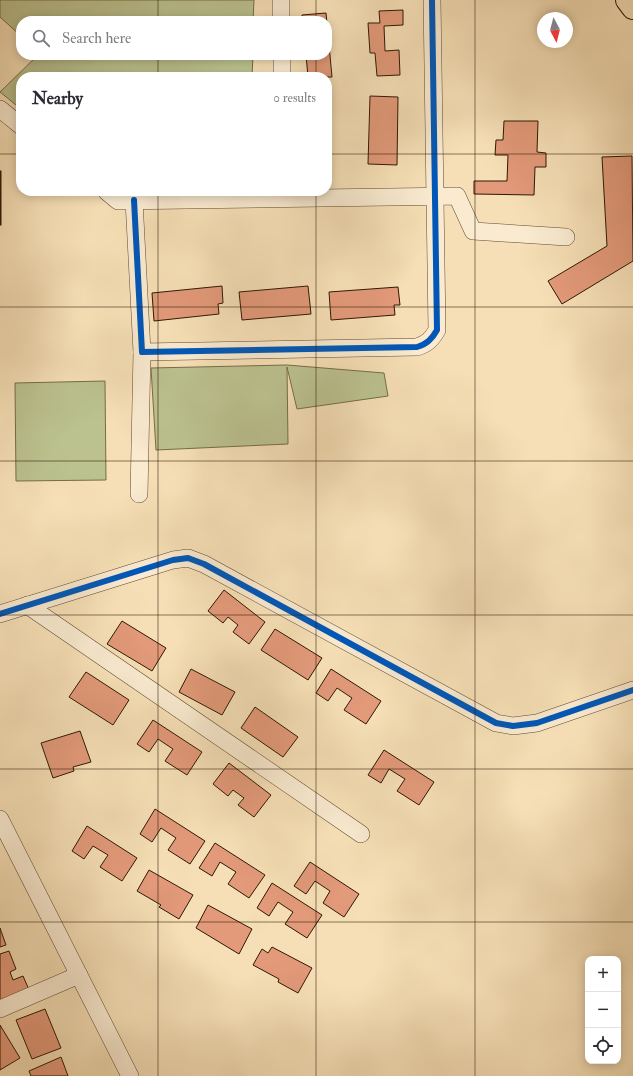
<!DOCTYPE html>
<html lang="en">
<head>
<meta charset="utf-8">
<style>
	body { margin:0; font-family:"IM FELL Double Pica",serif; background:#f7f7f7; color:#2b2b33 }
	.controls { position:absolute; right:12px; bottom:12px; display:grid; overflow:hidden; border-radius:8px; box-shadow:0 2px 10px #0003 }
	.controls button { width:36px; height:36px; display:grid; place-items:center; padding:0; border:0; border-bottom:1px solid #e1e1e2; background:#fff; color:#2b2b33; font:20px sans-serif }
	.compass { position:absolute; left:537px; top:12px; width:36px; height:36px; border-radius:50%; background:#fff; box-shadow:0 2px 10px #0003; rotate:173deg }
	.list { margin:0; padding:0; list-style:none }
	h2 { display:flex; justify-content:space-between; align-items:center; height:52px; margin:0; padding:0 16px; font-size:17px }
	h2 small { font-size:13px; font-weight:400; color:#7c7c81 }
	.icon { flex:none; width:22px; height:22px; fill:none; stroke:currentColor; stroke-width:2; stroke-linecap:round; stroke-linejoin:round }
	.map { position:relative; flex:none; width:633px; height:1076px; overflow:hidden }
	.search { position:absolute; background:#fff; box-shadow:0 2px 10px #0003; left:16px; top:16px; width:316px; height:44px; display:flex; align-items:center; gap:10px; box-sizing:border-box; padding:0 14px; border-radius:16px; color:#7c7c81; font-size:15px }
	.panel { position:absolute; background:#fff; box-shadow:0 2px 10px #0003; left:16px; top:72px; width:316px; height:124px; border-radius:16px }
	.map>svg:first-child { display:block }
</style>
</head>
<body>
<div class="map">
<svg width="633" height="1076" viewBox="0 0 633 1076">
	<rect width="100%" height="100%" fill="#f6dfb6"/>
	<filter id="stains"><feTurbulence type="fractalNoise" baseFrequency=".005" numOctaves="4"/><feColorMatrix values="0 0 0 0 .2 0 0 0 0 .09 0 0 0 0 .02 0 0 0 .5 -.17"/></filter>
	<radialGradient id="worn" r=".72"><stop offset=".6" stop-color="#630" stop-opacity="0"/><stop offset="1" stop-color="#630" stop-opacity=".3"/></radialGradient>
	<g fill="#bbc28f" stroke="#746d49">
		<path d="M0 0H254L253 21H21V36L0 17Z"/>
		<path d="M38 55H253L252 77H21V109L0 92Z"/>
		<path d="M287 365 384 373 388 396 297 409 287 367 288 444 156 450 151 368Z"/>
		<path d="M105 381 106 480 16 481 15 383Z"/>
	</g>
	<g fill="#e39a7a" stroke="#2e1803">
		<path d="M403 10V25L384 26 385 51 399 50 400 75 377 76 375 53H370L368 23H380L379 11Z"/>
		<path d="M326 13 332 77H308L306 55H327V21H302V15Z"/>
		<rect x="327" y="95" width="3" height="69"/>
		<path d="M370 96 398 97 397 165 368 164Z"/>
		<path d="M504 121H538L537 152 546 153V167H535L534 195 474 194V181H507L508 155H495L496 140H503Z"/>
		<path d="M632 156 633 261 562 304 548 281 607 246 602 157Z"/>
		<rect x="0" y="171" width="1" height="54"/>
		<path d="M222 286 223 303 218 304 219 314 154 321 152 293Z"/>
		<path d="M308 286 311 314 242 320 239 292Z"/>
		<path d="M398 287 400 305H394L395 315 331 320 329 292Z"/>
		<path d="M224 590 265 622 249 644 233 632 238 625 228 617 223 623 208 611Z"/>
		<path d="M122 621 166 648 152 671 107 644Z"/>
		<path d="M275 629 322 658 308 680 261 650Z"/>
		<path d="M191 669 235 692 222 715 179 692Z"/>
		<path d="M331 669 381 701 366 724 344 710 352 698 337 688 328 701 316 693Z"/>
		<path d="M86 672 129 700 113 725 69 697Z"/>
		<path d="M255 707 298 737 283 757 241 728Z"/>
		<path d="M153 720 202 752 187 775 165 761 173 749 158 739 149 752 137 744Z"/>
		<path d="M80 731 91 762 73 767 74 771 53 778 41 743Z"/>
		<path d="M384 750 434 782 419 805 397 791 405 779 389 769 381 783 368 775Z"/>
		<path d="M229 763 271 795 254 817 238 805 244 798 233 790 228 796 213 784Z"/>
		<path d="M155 809 205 841 190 864 168 850 176 838 161 828 152 842 140 834Z"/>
		<path d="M87 826 137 858 122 881 100 867 108 855 93 846 84 859 72 851Z"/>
		<path d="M215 843 265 875 249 898 228 884 236 872 220 862 212 876 199 868Z"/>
		<path d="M310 862 359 894 344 917 323 903 330 891 315 881 306 894 294 886Z"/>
		<path d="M149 870 193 895 179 919 159 907 161 905 137 891Z"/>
		<path d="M272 883 322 915 307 938 285 924 293 912 278 902 269 916 257 908Z"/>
		<path d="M208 905 252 929 239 954 196 928Z"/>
		<path d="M0 928 6 945 0 947Z"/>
		<path d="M272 947 312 968 298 993 278 982 279 979 253 965 262 949 268 953Z"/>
		<path d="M9 951 16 969 10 972 13 980 23 976 30 992 0 1004V954Z"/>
		<path d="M45 1009 61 1048 32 1059 16 1020Z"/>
		<path d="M0 1025 20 1058 0 1070Z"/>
		<path d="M61 1057 68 1076H31L29 1071Z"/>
	</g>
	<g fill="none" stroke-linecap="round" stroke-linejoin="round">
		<g stroke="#604a30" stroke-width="18">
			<g id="minor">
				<path d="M281 0V21"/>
				<path d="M282 55V77"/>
				<path d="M0 109 21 126"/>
				<path d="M106 191 118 201 457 196 473 231 566 237"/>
				<path d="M134 200 142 352 417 347C427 344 432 339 437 330L432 0"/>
				<path d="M139 494 142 352"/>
				<path d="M27 605 361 834"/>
				<path d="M0 614 173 560 188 558 204 564 496 723 513 726 537 723 633 690"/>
				<path d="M0 819 130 1076"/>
				<path d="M0 1009 79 975"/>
			</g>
		</g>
		<g stroke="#2e1803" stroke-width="24">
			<path id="trunk" d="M627 0 633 8"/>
		</g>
		<use href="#minor" stroke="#f9ead0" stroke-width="17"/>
		<use href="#trunk" stroke="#f6dfb6" stroke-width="22"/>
		<g stroke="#f9ead0" stroke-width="8">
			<g id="cycleway">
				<path d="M134 200 142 352 417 347C427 344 432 339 437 330L432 0"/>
				<path d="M0 614 173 560 188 558 204 564 496 723 513 726 537 723 633 690"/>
			</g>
		</g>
		<use href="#cycleway" stroke="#0057b8" stroke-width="6"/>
	</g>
	<path fill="none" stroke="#2e1803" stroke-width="1" stroke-opacity="0.55" d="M158 0V21M316 0V21M475 0V1076M158 55V77M316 55V77M0 154H21M327 154H633M158 191V1076M316 191V1076M0 307H633M0 461H633M0 615H633M0 769H633M0 922H633"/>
	<rect width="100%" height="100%" filter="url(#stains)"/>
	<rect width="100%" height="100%" fill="url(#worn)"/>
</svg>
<div class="controls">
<button>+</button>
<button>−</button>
<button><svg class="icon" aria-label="locate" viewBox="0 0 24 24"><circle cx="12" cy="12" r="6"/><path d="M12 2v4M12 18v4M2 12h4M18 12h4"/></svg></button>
</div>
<svg class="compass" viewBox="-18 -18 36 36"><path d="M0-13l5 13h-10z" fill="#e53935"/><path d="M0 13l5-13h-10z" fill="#7c7c81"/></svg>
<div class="search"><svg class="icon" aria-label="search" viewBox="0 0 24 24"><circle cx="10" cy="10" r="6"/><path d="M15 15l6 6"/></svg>Search here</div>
<section class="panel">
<h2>Nearby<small>0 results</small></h2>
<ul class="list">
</ul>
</section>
</div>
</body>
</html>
